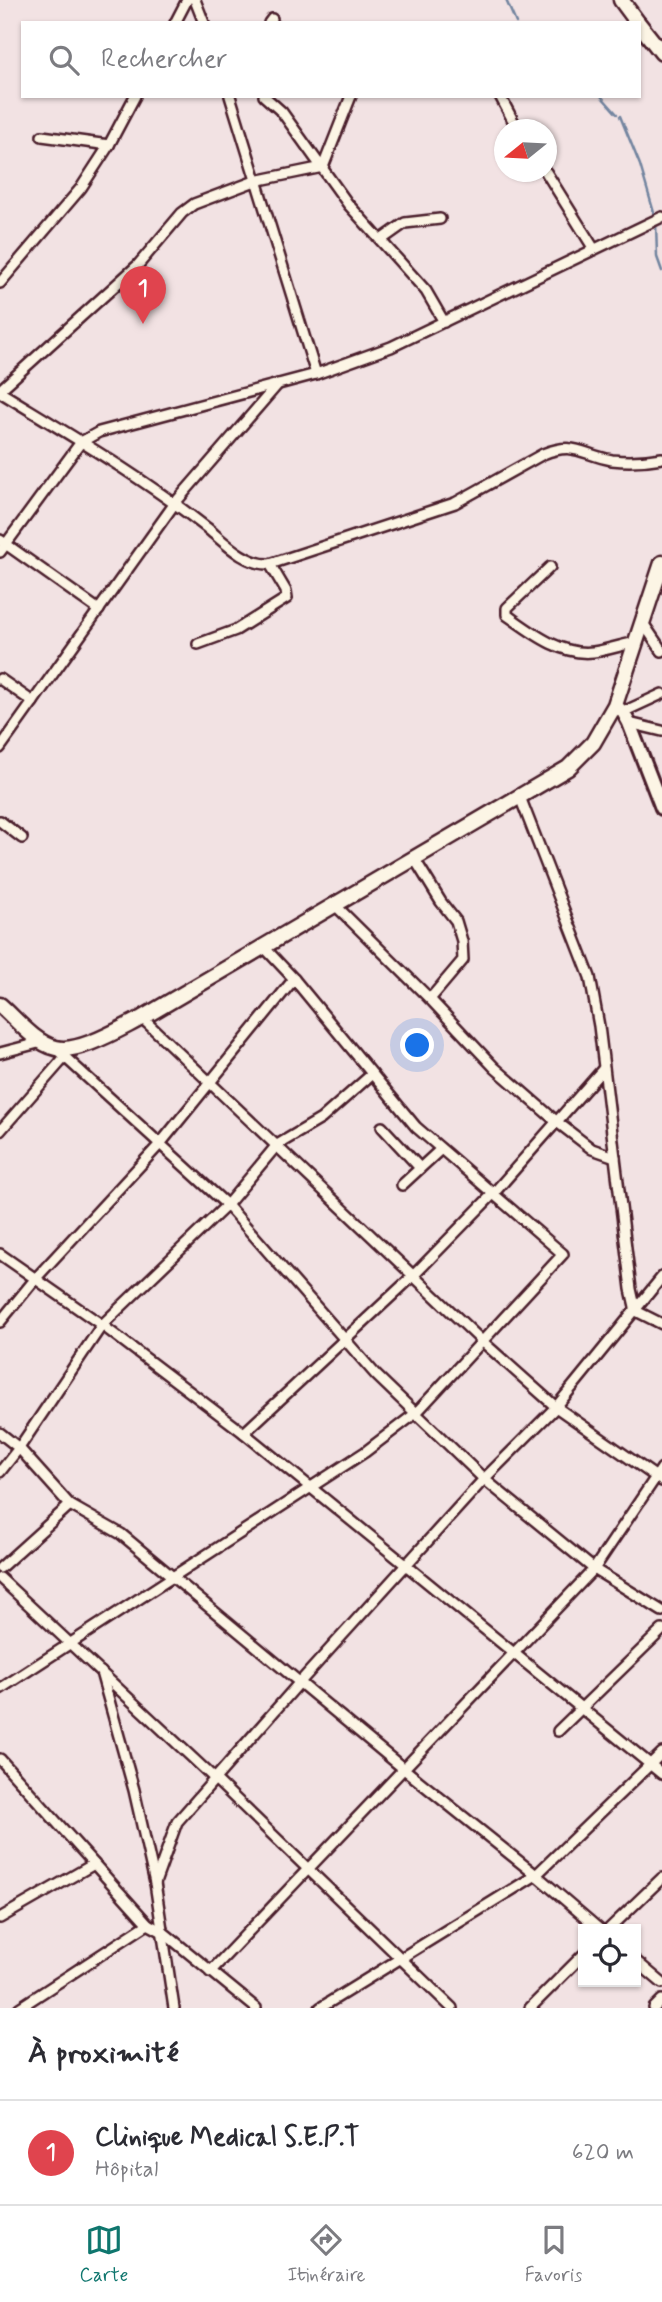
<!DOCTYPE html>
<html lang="fr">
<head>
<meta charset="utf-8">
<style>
	body { margin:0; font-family:Mynerve,sans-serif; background:#f2f2f3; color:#2b2b33 }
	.controls { position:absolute; right:21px; bottom:21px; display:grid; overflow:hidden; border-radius:0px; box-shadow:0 2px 5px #0004 }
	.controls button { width:63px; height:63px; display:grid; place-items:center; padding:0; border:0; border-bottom:2px solid #e1e1e2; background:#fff; color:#2b2b33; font:35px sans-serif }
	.compass { position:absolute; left:494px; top:119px; width:63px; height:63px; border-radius:50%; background:#fff; box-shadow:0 2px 5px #0004; rotate:252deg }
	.you { position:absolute; left:418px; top:1046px; width:24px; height:24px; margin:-18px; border:5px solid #fff; border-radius:50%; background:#1a73e8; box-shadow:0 0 0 10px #1a73e833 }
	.badge { display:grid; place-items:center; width:46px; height:46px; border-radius:50%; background:#0f766e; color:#fff; font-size:23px; font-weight:700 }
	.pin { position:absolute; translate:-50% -58px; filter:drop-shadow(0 2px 4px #0008) }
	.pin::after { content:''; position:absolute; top:37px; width:24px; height:21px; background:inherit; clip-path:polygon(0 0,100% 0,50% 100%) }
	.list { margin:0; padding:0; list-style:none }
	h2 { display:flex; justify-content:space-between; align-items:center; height:91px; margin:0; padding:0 28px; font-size:30px }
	h2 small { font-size:23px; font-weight:400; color:#7c7c81 }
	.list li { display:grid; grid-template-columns:46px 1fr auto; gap:21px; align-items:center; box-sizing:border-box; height:105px; padding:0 28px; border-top:2px solid #e1e1e2 }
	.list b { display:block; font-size:26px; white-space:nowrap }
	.list p { margin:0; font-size:23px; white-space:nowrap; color:#7c7c81 }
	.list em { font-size:23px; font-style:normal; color:#7c7c81 }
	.icon { flex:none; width:38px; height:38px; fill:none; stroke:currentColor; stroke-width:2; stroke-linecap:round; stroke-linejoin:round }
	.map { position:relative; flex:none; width:662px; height:2008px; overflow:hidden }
	.search { position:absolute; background:#fff; box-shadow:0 2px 5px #0004; left:21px; right:21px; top:21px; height:77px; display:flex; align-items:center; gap:18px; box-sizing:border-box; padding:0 24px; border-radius:0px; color:#7c7c81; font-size:26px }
	.sheet { height:196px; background:#fff }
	nav { display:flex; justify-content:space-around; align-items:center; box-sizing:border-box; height:98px; border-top:2px solid #e1e1e2; background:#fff; font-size:19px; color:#7c7c81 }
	nav a { display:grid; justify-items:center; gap:4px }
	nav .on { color:#0f766e }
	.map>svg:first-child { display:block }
</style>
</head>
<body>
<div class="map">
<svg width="662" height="2008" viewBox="0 0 662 2008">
	<rect width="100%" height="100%" fill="#f2e2e3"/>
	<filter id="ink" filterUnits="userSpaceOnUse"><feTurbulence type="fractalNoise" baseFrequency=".0143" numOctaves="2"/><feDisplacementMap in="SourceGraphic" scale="14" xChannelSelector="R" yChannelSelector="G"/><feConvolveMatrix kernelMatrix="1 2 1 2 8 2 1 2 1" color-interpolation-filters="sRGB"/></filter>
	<g filter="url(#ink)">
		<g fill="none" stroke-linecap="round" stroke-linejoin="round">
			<g stroke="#72849f" stroke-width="2.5">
				<path d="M506 0 516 23"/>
				<path d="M601 96 617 114"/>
				<path d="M620 116 640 165 655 216"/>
				<path d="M656 222 657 257 662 271"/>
			</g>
			<g stroke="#4a1f2b" stroke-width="14">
				<g id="street">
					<path d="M195 0 204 23"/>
					<path d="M175 23 187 0"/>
					<path d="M269 23 272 19"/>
					<path d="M230 96 316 374"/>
					<path d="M264 96 282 112 348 204 426 291 444 322"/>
					<path d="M500 96 518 130"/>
					<path d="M42 136 109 145"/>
					<path d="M546 172 594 249"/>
					<path d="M381 240 405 223 440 219"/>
					<path d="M0 283 81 188 109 145 135 96"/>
					<path d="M0 390 138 265 182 213 194 204 255 181 323 167 351 96"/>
					<path d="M0 392C70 435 142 477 207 528 225 543 246 565 270 564L455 503 543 454C576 441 582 455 612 460 630 462 645 461 662 458"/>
					<path d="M0 540 99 610"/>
					<path d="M0 552 81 442 99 432 316 374 391 347 662 217"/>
					<path d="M550 567 507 608V615C531 632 561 656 593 652 607 650 622 645 636 642"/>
					<path d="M643 623 662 651"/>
					<path d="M198 644 236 630 287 598 286 591 270 564"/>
					<path d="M0 679 33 702"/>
					<path d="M623 712 662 694"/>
					<path d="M629 723 662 731"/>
					<path d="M0 748 175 503 278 384"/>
					<path d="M520 797 590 977 599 1026 631 1289 636 1311 662 1324"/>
					<path d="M0 821 22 838"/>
					<path d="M414 858 441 902 456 921 462 941 463 960 430 999"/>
					<path d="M334 904 430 999 495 1068 557 1122 592 1149 615 1157"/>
					<path d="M142 1018 483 1342 556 1407 662 1481"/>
					<path d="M55 1048 227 1205 376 1375 484 1479 594 1569 662 1611"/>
					<path d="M0 1053 42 1042"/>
					<path d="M382 1127 420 1168"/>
					<path d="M0 1131 64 1058"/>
					<path d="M402 1185 441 1149"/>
					<path d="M0 1254 102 1325 244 1433 662 1774"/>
					<path d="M0 1322 36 1278 160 1144 294 979"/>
					<path d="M0 1433 19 1448 70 1505 121 1534 404 1769 536 1875 599 1929"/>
					<path d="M244 1433 413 1276 493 1194 604 1068"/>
					<path d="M0 1472 19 1448 102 1325 227 1205 277 1145 321 1119 372 1074"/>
					<path d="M0 1568 70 1505"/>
					<path d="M0 1578 214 1778 452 2008"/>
					<path d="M101 1672 134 1790 155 1883 174 2008"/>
					<path d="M0 1689 365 1452 416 1413 563 1254 416 1127 294 979 263 946"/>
					<path d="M558 1731 662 1630"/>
					<path d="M0 1759 148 1924 163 1932 256 2008"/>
					<path d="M155 1883 177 1822 300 1682 484 1479 556 1407 662 1277"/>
					<path d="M0 1918 94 1864"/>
					<path d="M609 1929 662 1878"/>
					<path d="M636 1961 662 1983"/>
					<path d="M210 1972 594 1569 662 1468"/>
					<path d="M19 2008 148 1924"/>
					<path d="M320 2008 536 1875 662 1753"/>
					<path d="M530 2008 583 1955"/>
					<path d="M654 2008 662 2000"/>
				</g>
			</g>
			<g stroke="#4a1f2b" stroke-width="18">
				<path id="secondary" d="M615 705 623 712 629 723 662 808"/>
			</g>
			<g stroke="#4a1f2b" stroke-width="19">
				<g id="primary">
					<path d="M621 0 638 23"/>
					<path d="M639 24 662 53"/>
					<path d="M0 1005C16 1019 35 1043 56 1048 79 1054 121 1028 142 1018L568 768 593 743 615 705 662 563"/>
				</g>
			</g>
			<use href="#street" stroke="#fcf5e5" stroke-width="9"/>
			<use href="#secondary" stroke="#fcf5e5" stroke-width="12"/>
			<use href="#primary" stroke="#fcf5e5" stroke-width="14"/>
		</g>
	</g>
</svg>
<div class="controls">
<button><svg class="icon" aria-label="locate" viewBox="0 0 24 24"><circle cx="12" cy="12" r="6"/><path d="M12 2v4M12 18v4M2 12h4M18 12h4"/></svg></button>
</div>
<svg class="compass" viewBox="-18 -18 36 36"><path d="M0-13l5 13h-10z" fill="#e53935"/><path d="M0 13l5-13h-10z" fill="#7c7c81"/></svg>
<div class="you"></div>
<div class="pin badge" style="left:143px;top:324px;background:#e0444e">1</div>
<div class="search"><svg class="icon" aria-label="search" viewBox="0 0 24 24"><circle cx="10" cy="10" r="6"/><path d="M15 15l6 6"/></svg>Rechercher</div>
</div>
<section class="sheet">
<h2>À proximité<small></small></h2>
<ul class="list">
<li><span class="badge" style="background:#e0444e">1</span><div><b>Clinique Medical S.E.P.T</b><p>Hôpital</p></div><em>620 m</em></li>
</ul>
</section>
<nav>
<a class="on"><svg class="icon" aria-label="map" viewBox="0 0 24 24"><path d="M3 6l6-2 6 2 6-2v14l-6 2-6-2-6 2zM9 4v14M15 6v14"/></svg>Carte</a>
<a><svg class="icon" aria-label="directions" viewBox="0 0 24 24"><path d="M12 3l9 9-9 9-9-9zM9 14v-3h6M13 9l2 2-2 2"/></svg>Itinéraire</a>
<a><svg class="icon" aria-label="saved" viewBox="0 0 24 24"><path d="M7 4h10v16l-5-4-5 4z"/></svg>Favoris</a>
</nav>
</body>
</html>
